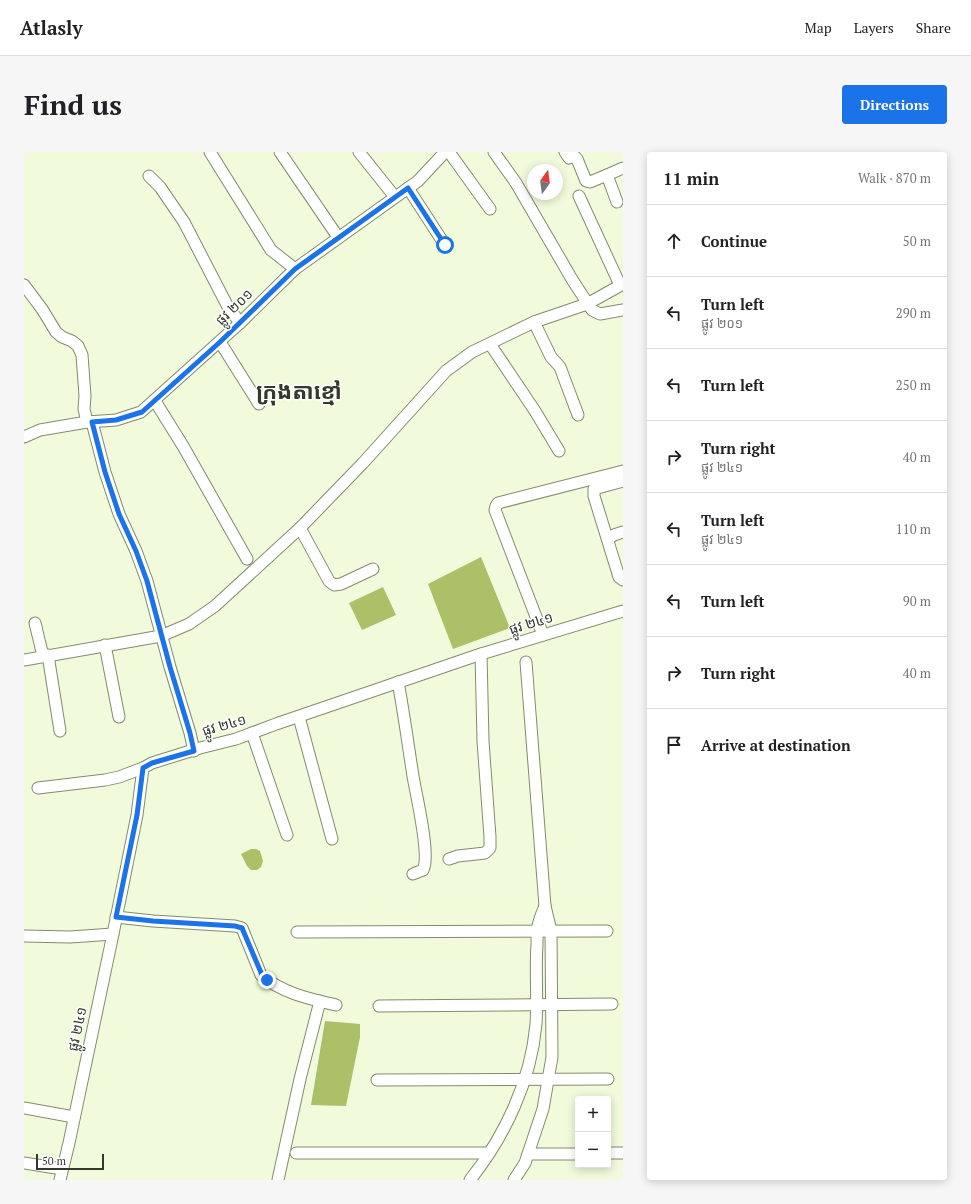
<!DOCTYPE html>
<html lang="en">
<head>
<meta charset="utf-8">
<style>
	body { margin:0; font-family:"PT Serif","Noto Sans Khmer",serif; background:#f6f6f6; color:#202124 }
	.controls { position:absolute; right:12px; bottom:12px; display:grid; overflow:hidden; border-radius:4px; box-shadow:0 2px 10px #0003 }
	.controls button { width:36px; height:36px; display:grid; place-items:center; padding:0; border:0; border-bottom:1px solid #e0e0e0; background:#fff; color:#202124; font:20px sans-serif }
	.compass { position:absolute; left:503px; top:12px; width:36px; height:36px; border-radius:50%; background:#fff; box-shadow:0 2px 10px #0003; rotate:14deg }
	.scale { position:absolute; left:12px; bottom:10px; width:68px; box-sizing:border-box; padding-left:4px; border:2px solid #35392c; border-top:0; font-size:11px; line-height:14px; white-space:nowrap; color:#35392c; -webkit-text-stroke:3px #fff; paint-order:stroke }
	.stop { position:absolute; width:12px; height:12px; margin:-9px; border:3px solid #1a73e8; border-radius:50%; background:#fff }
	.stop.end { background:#1a73e8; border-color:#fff; box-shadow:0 1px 4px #0008 }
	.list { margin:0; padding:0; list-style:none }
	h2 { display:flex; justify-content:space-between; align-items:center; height:52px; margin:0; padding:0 16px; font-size:17px }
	h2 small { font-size:13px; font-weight:400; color:#757577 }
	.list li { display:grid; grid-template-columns:26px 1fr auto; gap:12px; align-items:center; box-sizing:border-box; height:72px; padding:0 16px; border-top:1px solid #e0e0e0 }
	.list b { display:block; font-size:15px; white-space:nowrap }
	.list p { margin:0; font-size:13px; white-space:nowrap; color:#757577 }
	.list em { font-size:13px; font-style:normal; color:#757577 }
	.icon { flex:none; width:22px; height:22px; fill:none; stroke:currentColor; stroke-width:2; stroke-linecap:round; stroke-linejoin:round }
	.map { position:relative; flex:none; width:599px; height:1028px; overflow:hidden; border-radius:4px }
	header { display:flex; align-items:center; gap:24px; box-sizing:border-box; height:56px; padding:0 20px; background:#fff; border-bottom:1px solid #e0e0e0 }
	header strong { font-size:19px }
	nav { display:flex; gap:22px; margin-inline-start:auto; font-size:14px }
	.intro { display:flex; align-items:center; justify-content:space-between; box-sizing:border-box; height:96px; padding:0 24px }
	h1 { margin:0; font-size:28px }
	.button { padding:10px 18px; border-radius:4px; background:#1a73e8; color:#fff; font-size:14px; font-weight:700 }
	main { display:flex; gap:24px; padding:0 24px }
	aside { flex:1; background:#fff; border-radius:4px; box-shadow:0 2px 10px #0003 }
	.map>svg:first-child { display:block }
</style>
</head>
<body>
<header>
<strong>Atlasly</strong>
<nav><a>Map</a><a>Layers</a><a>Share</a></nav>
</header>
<div class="intro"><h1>Find us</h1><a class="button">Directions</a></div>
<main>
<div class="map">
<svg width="599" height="1028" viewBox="0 0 599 1028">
	<rect width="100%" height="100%" fill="#f1fadb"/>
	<g fill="#acc068">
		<path d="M457 405 486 476 429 497 404 432Z"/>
		<path d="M359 435 372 463 338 478 325 451Z"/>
		<path d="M227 697H232L236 699 239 709 237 715 233 718H227L223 714 217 702Z"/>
		<path d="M301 869 336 872V885L322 954 287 953Z"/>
	</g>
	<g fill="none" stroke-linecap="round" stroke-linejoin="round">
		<g stroke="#838b6e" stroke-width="13">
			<g id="minor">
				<path d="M186 0 247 98 271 117"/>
				<path d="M256 0 314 85"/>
				<path d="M335 0 371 45"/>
				<path d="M425 0 466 57"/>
				<path d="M470 0 492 31 549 129 568 158 576 162 599 158"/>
				<path d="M541 0 545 6 550 4 553 7 562 29 566 30 583 23 593 50"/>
				<path d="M583 23 599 16"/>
				<path d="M125 24 136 35 160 70 203 153 216 171"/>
				<path d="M384 36 421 93"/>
				<path d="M555 44 596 133"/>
				<path d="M0 133 18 157 32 180 38 185 48 189 54 194 58 203 61 244 60 257 63 270"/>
				<path d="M510 170 527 205 536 215 554 263"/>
				<path d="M196 190 235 252"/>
				<path d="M466 192 511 259 535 299"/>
				<path d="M131 249 159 294 223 407"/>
				<path d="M68 270 81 320 95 362 112 399 123 429 146 515 166 581 170 599"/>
				<path d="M0 285 16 278 63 270 92 268 117 260 216 171 271 117 394 29 421 0"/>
				<path d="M599 329 570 337V344L595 425 599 428"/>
				<path d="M276 376 305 429 310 433 317 432 349 417"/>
				<path d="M584 387 590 383 599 380"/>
				<path d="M11 471 19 504"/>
				<path d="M519 483 471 358 472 354 474 351 599 319"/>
				<path d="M81 493 95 565"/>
				<path d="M24 503 36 579"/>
				<path d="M0 508 137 484 165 472 191 454 276 376 339 311 422 219 448 200 510 170 563 152 599 132"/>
				<path d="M374 530C380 561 384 593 389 624 392 643 407 704 399 718L389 722"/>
				<path d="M275 565 308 687"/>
				<path d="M228 581 263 683"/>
				<path d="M14 636 81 628 95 625 119 616"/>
				<path d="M425 707 434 704 461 701 466 696V685L459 589 457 502"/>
				<path d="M92 765 129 769 211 774 218 776 237 823C258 841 286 847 312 853"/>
				<path d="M273 780 583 779"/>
				<path d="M0 784 46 785 89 782"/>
				<path d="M355 854 588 852"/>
				<path d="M353 928 584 927"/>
				<path d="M0 956 50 965"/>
				<path d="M272 1001H465"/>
				<path d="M584 1001H599"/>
				<path d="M504 1002H554"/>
				<path d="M0 1011 38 1017"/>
				<path d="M36 1028 45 991 89 782 113 663 119 616 128 611 176 596 212 587 252 572 457 502 599 459"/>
				<path d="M254 1028 276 927 296 849"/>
				<path d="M446 1028C481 984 507 929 512 872 514 846 511 819 513 793 513 787 513 780 514 774 515 768 518 761 521 754"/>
				<path d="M490 1028 501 1011 519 957 528 905 527 779 521 754 502 510"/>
			</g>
		</g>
		<use href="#minor" stroke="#fff" stroke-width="11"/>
	</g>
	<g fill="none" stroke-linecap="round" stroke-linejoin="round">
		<path stroke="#1a73e8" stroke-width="5" d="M243 828 238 823 218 776 211 774 129 769 92 765 113 663 119 616 128 611 170 599 166 581 146 515 123 429 112 399 95 362 81 320 68 270 92 268 118 260 196 190 271 117 384 36 421 93"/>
	</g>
	<g text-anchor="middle" stroke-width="3" stroke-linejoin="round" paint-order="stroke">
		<g font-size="14" fill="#35392c" stroke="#fff">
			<text transform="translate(210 155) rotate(-44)" y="5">ផ្លូវ ២០១</text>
			<text transform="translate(507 471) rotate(-17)" y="5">ផ្លូវ ២៤១</text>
			<text transform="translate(200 573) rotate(-16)" y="5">ផ្លូវ ២៤១</text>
			<text transform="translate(53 877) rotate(-78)" y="5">ផ្លូវ ២៤១</text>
		</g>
		<g font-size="22" font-weight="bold" fill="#35392c" stroke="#fff">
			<text x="275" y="247">ក្រុងតាខ្មៅ</text>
		</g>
	</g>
</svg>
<div class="controls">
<button>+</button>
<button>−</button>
</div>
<svg class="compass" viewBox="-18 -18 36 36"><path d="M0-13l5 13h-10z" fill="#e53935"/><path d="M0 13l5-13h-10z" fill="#757577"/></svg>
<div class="scale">50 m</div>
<div class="stop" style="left:421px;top:93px"></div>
<div class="stop end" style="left:243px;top:828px"></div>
</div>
<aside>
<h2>11 min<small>Walk · 870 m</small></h2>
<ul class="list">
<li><svg class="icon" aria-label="ahead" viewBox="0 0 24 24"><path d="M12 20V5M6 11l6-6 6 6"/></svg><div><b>Continue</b></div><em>50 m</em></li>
<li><svg class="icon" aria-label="left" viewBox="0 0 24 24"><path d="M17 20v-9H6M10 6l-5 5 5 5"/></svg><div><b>Turn left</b><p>ផ្លូវ ២០១</p></div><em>290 m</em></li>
<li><svg class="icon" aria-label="left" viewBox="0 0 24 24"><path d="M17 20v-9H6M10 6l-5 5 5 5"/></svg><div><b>Turn left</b></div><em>250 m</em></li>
<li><svg class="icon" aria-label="right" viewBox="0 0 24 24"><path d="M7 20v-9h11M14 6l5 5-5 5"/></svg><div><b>Turn right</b><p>ផ្លូវ ២៤១</p></div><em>40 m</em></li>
<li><svg class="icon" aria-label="left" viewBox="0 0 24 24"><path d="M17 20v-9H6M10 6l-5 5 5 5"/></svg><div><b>Turn left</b><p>ផ្លូវ ២៤១</p></div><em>110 m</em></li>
<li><svg class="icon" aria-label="left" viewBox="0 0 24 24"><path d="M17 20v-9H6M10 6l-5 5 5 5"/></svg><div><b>Turn left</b></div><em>90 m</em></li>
<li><svg class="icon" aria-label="right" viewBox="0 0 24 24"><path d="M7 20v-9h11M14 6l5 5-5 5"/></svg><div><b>Turn right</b></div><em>40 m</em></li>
<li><svg class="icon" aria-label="arrive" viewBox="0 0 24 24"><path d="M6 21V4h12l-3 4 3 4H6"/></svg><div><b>Arrive at destination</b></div></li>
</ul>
</aside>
</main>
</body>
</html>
